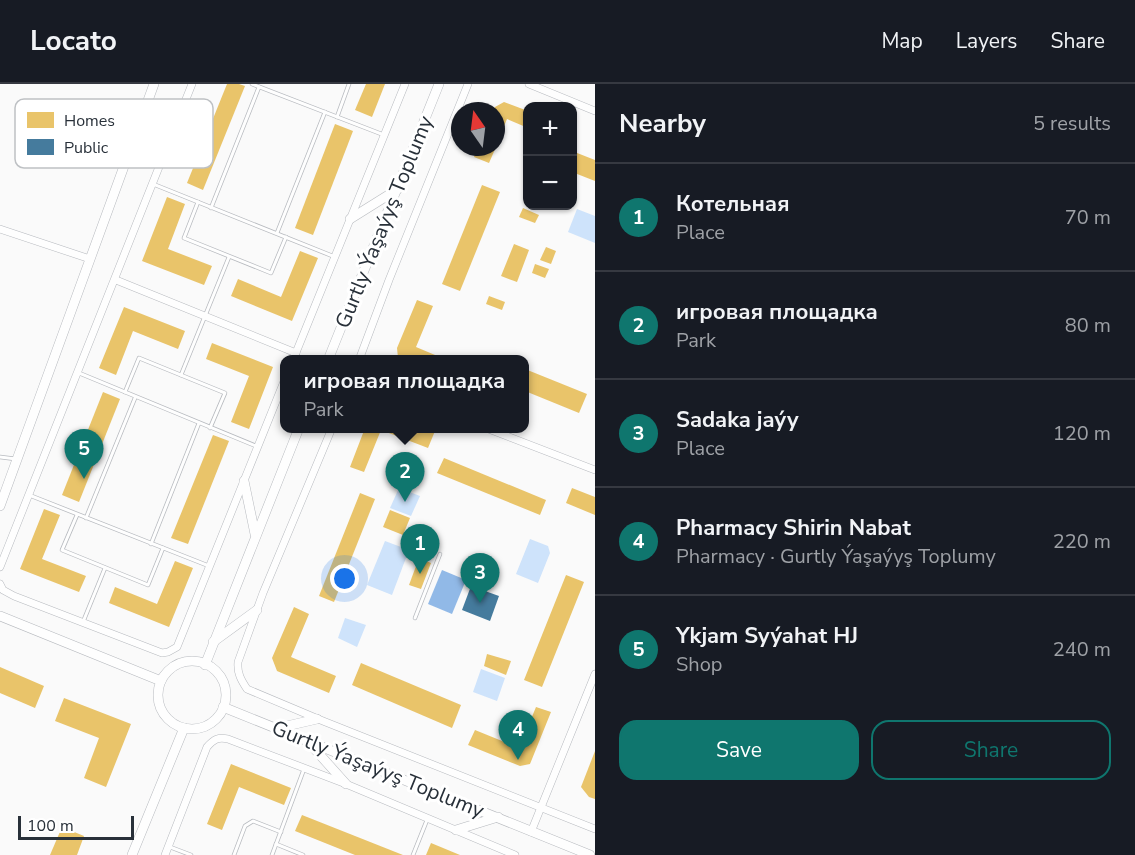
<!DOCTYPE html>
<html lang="en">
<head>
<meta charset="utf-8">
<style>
	body { margin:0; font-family:"Nunito Sans",sans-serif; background:#20242c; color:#f1f3f6 }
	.controls { position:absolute; right:18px; top:18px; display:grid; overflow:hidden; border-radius:12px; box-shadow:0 2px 4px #0004 }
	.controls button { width:54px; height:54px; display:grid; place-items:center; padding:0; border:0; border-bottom:2px solid #363941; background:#171b24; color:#f1f3f6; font:30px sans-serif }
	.compass { position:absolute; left:451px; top:18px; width:54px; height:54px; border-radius:50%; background:#171b24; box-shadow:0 2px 4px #0004; rotate:346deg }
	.scale { position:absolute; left:18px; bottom:15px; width:116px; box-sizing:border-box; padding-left:6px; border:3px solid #283039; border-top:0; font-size:16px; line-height:21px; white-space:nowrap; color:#283039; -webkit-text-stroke:4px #fff; paint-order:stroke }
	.you { position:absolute; left:345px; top:495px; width:21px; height:21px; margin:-15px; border:4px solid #fff; border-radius:50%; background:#1a73e8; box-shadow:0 0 0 9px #1a73e833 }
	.badge { display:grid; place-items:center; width:39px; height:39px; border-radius:50%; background:#0f766e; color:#fff; font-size:20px; font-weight:700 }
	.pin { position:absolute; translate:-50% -50px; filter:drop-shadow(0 2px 3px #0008) }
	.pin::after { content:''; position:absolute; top:32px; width:21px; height:18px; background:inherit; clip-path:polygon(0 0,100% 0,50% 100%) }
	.popup { position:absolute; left:280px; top:271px; width:249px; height:78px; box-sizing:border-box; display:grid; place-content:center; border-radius:12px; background:#171b24; filter:drop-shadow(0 2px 4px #0005); font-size:20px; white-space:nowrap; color:#9ea1a6 }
	.popup b { font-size:22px; color:#f1f3f6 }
	.popup::after { content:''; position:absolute; left:50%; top:100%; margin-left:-12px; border:12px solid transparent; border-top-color:#171b24 }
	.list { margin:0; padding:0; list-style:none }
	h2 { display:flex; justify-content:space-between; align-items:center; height:78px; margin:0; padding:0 24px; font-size:26px }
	h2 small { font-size:20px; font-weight:400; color:#9ea1a6 }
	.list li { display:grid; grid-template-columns:39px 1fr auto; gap:18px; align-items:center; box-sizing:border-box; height:108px; padding:0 24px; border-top:2px solid #363941 }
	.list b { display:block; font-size:22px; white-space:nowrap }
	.list p { margin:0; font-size:20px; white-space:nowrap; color:#9ea1a6 }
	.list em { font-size:20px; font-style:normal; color:#9ea1a6 }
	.actions { display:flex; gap:12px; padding:18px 24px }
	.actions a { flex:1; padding:14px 0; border:2px solid #0f766e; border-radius:18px; text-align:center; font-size:21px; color:#0f766e }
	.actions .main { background:#0f766e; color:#fff }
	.map { position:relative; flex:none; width:595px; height:771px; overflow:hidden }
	header { display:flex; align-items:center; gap:36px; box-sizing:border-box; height:84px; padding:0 30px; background:#171b24; border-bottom:2px solid #363941 }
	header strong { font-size:28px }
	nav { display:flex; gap:33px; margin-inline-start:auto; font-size:21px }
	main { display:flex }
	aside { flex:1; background:#171b24 }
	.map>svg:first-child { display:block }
</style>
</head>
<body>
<header>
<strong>Locato</strong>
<nav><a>Map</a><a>Layers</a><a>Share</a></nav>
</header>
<main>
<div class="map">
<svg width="595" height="771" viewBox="0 0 595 771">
	<rect width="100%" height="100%" fill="#fafafa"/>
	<g fill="#cee3fb">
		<path d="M577 125 595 132V159L568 148Z"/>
		<path d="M399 404 420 412 411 432 390 424Z"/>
		<path d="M530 455 548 462 550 469 538 499 516 490Z"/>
		<path d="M385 457 409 466 392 511 367 501Z"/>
		<path d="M345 534 366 541 357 563 338 554Z"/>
		<path d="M481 585 505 594 497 617 473 608Z"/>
	</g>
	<path fill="#91b9e7" d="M442 486 466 496 452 530 428 520Z"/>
	<g fill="#e9c46a">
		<path d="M227 0H239L245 2 203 106 187 99Z"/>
		<path d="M366 0H385L372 33 355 26Z"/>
		<path d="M504 18 528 27V44L507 35 496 62V27H493L495 23Z"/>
		<path d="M335 40 353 47 313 151 295 144Z"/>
		<path d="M478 63H496L489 79 474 73Z"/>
		<path d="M572 67 595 76V97L572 88Z"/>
		<path d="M482 101 500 108 460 207 442 200Z"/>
		<path d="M167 113 185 120 168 165 212 182 204 201 142 177Z"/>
		<path d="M523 124 539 131 535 139 519 133Z"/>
		<path d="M514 160 529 166 517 198 501 192Z"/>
		<path d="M546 163 556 167 551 180 540 176Z"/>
		<path d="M300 167 318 174 292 237 231 212 238 195 281 213Z"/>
		<path d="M535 180 549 185 545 194 532 189Z"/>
		<path d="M489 212 505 218 502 226 486 220Z"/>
		<path d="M417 216 433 222 416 263 447 276 398 274 397 264Z"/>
		<path d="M124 223 185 247 178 265 133 247 116 291 99 284Z"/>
		<path d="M212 259 273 283 249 345 231 338 249 292 206 275Z"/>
		<path d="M525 285 587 310 579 329 525 307Z"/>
		<path d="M103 308 120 315 79 418 62 411Z"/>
		<path d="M365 344H427L435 347 428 364 381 346 364 388 350 383Z"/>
		<path d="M213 351 229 357 188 460 171 454Z"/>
		<path d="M444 374 546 416 540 431 437 389Z"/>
		<path d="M572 404 595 413V431L566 419Z"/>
		<path d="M360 409 375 415 334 518 319 512Z"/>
		<path d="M44 425 60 431 42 475 86 492 79 508 20 485Z"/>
		<path d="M390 426 410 434 403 451 383 443Z"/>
		<path d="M419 474 431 479 421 505 409 501Z"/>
		<path d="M175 477 193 484 169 543 109 519 115 503 157 520Z"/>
		<path d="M566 491 584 498 542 603 524 596Z"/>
		<path d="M294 523 309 530 291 573 336 592 329 609 277 587 272 574Z"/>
		<path d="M487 570 511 577 506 591 484 582Z"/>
		<path d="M361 579 461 621 452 644 352 601Z"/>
		<path d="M0 583 44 602 35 624 0 609Z"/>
		<path d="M64 614 131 640 106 703 84 694 99 654 55 637Z"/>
		<path d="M536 623 551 628 530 680 520 682 468 661 475 646 519 664Z"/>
		<path d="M595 667V715L589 713 581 703Z"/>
		<path d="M231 680 291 704 284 721 239 703 222 746 207 740Z"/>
		<path d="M302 731 403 771H355L295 747Z"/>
		<path d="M62 743 84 752 77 771H50Z"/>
		<path d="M431 759 460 771H426Z"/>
	</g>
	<path fill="#457b9d" d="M471 502 499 512 490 537 462 526Z"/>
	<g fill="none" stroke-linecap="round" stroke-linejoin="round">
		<g stroke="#b7babf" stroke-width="4.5">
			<g id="lane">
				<path d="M252 0 384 51"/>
				<path d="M337 33 349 0"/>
				<path d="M153 100 335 173"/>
				<path d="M198 118 184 154 271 189 286 153"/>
				<path d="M211 124 259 3"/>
				<path d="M277 149 325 28"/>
				<path d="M79 289 256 362"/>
				<path d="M181 291 229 173"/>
				<path d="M125 308 139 274 225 309 210 344"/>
				<path d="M0 373 16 375"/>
				<path d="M29 411 209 482"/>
				<path d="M77 431 62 466 148 501 163 464"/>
				<path d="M86 434 135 314"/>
				<path d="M151 460 199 339"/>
				<path d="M415 534 440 470"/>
				<path d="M83 538 105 484"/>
				<path d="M276 760 303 771"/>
				<path d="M170 763 191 771"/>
				<path d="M234 771 245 742 253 737 281 748"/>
				<path d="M272 771 304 685"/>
				<path d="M413 771 427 736"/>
			</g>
		</g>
		<g stroke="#b7babf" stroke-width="8">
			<g id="street">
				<path d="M529 0 595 27"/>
				<path d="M0 145 90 175"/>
				<path d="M116 196 296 269"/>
				<path d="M293 276 405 0"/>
				<path d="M359 276 389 196 468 0"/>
				<path d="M332 344 263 509 238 578C237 589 241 596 247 605L323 637 595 745"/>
				<path d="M486 344 595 386"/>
				<path d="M0 483 192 0"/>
				<path d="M0 500 3 506 14 512 162 569 168 568 177 563 285 295"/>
				<path d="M531 748 595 590"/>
				<path d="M165 771 207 663C214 655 218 653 228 655L346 700 515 771"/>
			</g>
		</g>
		<g stroke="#b7babf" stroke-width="10">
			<g id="secondary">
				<path d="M350 135 398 105"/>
				<path d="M328 276 439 0"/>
				<path d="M244 397 255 450"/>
				<path d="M0 422 154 0"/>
				<path d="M0 532 161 597"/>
				<path d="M213 558 257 526"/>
				<circle cx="192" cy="611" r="34"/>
				<path d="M205 581 299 344"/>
				<path d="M223 623 590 771"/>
				<path d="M278 644 317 635"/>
				<path d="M311 661 346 700"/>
				<path d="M456 746 498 733"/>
				<path d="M132 771 184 644"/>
			</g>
		</g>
		<use href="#lane" stroke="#fefefe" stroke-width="3"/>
		<use href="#street" stroke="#fefefe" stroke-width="7"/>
		<use href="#secondary" stroke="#fefefe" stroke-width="9"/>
	</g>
	<g text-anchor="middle" stroke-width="6" stroke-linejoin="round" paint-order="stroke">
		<g font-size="21" fill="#283039" stroke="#fff">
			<text transform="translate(384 138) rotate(-68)" y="7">Gurtly Ýaşaýyş Toplumy</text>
			<text transform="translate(378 685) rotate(22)" y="7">Gurtly Ýaşaýyş Toplumy</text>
		</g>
	</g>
	<rect x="15" y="15" width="198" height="69" rx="9" fill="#fff" stroke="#bec1c4" stroke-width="1.5"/>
	<rect x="27" y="28" width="27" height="16" fill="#e9c46a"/>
	<rect x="27" y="55" width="27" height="16" fill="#457b9d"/>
	<g font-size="16" fill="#283039">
		<text x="64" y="42">Homes</text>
		<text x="64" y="69">Public</text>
	</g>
</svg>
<div class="controls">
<button>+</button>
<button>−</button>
</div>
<svg class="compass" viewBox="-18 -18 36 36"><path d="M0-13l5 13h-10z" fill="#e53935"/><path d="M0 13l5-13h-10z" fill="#9ea1a6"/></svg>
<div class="scale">100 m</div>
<div class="you"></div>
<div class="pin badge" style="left:420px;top:490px">1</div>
<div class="pin badge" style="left:405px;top:418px">2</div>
<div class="popup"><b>игровая площадка</b>Park</div>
<div class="pin badge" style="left:480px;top:519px">3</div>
<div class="pin badge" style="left:518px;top:676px">4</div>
<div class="pin badge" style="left:84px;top:395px">5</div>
</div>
<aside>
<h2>Nearby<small>5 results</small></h2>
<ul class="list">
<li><span class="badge">1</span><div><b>Котельная</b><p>Place</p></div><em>70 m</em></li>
<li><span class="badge">2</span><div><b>игровая площадка</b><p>Park</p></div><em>80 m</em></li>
<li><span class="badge">3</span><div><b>Sadaka jaýy</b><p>Place</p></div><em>120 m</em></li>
<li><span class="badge">4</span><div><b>Pharmacy Shirin Nabat</b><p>Pharmacy · Gurtly Ýaşaýyş Toplumy</p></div><em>220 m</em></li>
<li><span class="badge">5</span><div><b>Ykjam Syýahat HJ</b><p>Shop</p></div><em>240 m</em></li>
</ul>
<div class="actions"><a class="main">Save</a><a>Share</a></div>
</aside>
</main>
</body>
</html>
